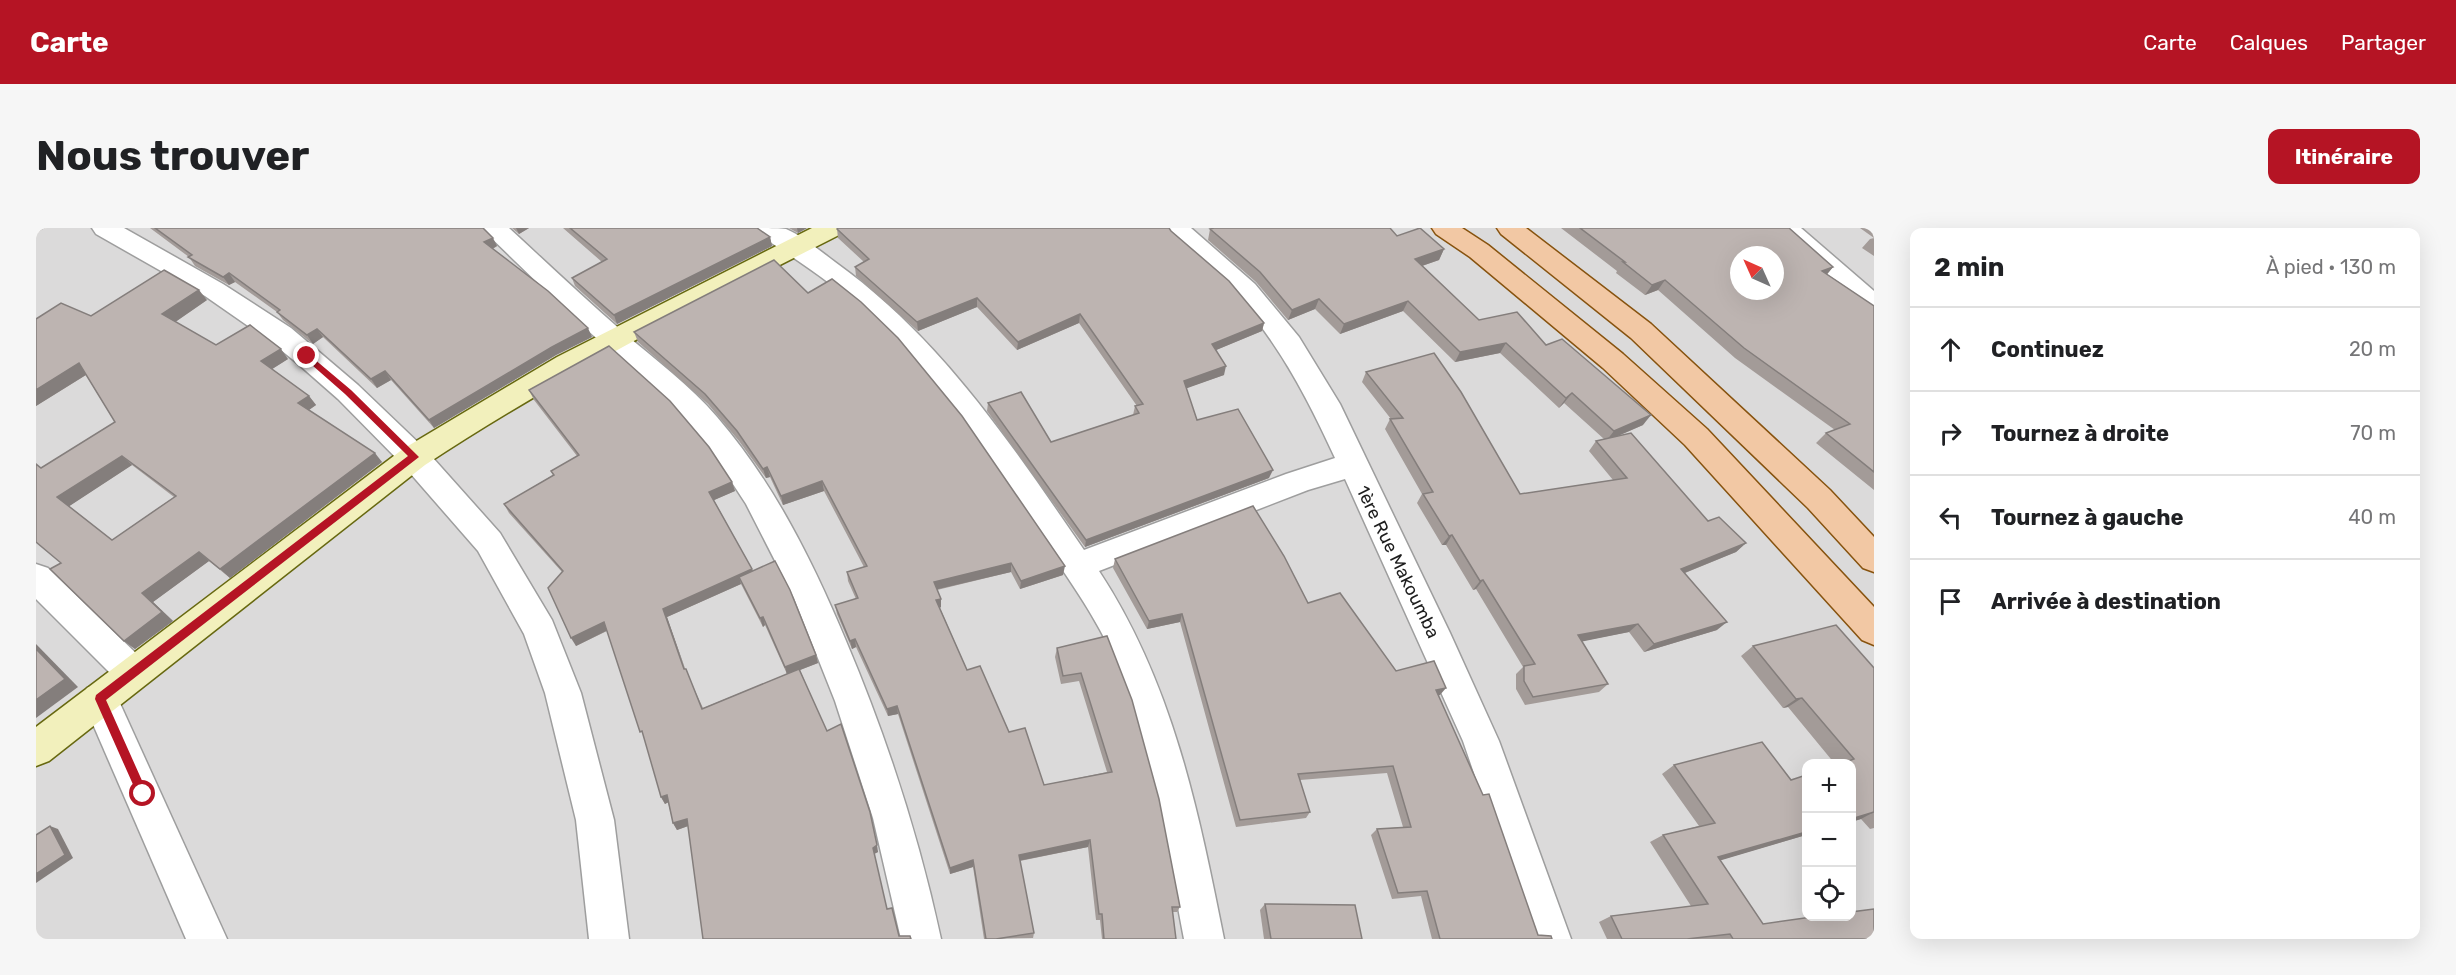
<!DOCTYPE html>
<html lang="fr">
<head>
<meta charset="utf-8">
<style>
	body { margin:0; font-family:Rubik,sans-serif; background:#f6f6f6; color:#202124 }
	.controls { position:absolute; right:18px; bottom:18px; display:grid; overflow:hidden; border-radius:12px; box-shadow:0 6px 24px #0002 }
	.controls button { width:54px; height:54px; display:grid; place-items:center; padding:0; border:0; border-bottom:2px solid #e0e0e0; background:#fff; color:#202124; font:30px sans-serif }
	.compass { position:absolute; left:1694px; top:18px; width:54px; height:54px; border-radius:50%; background:#fff; box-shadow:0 6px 24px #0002; rotate:315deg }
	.stop { position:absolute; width:18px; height:18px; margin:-14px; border:4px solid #b51424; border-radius:50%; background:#fff }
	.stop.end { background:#b51424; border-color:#fff; box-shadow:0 2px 6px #0008 }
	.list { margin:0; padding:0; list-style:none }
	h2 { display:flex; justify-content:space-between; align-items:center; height:78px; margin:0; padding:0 24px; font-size:26px }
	h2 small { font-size:20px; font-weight:400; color:#757577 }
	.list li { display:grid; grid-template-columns:39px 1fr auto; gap:18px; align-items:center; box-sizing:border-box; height:84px; padding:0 24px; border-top:2px solid #e0e0e0 }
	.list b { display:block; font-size:22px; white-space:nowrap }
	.list em { font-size:20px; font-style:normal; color:#757577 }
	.icon { flex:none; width:33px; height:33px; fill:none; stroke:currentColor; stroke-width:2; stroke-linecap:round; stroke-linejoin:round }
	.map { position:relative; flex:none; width:1838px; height:711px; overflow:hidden; border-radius:12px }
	header { display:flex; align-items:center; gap:36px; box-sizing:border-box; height:84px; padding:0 30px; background:#b51424; color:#fff }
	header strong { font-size:28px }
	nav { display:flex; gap:33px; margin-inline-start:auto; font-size:21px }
	.intro { display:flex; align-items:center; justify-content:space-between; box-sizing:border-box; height:144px; padding:0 36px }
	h1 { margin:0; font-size:42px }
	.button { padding:15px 27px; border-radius:12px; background:#b51424; color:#fff; font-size:21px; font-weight:700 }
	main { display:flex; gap:36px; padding:0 36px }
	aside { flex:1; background:#fff; border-radius:12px; box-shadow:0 6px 24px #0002 }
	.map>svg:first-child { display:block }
</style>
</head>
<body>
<header>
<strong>Carte</strong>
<nav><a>Carte</a><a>Calques</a><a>Partager</a></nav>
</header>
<div class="intro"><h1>Nous trouver</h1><a class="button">Itinéraire</a></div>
<main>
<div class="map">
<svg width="1838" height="711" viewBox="0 0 1838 711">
	<rect width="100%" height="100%" fill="#ede9e4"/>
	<path fill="#dbdada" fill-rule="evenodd" d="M0 0H1838V711H0ZM1703 27H1739V63H1703ZM1770 536H1816V688H1770Z"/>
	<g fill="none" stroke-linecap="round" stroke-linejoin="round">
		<g stroke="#9e9e9e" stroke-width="3">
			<g id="street">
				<path d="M56 0H88L187 56 255 100 322 157 389 221 464 305 516 392 545 465 578 592 593 711H553L540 592 509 465 488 406 442 323 367 237 302 171 261 135 235 114 169 68 60 6Z"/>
				<path d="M445 0H473C511 35 548 70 587 104 619 132 654 157 681 189 738 255 777 334 810 413 851 510 883 609 905 711H865L837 590 799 473 758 370 710 276 678 227 639 181 538 90Z"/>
				<path d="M718 0C728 0 742 0 750 1 767 8 784 23 799 34 905 110 975 216 1048 322L1250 246 1299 230C1273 173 1244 117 1201 69 1180 45 1146 28 1127 0H1155L1219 56 1263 109 1304 176 1414 405 1463 513 1535 711H1495L1427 513 1309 251 1272 262 1063 343C1137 456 1162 581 1188 711H1148C1131 622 1116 532 1085 447 1066 396 1033 352 1003 307 954 233 906 157 841 95 805 61 763 33 722 6Z"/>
				<path d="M1737 0H1765L1838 63V87L1829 84Z"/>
				<path d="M0 336 12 340 109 434 114 445 109 456 97 460 85 456 0 371Z"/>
				<path d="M64 455 77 460 191 711H150L46 471 51 460Z"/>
			</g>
		</g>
		<g stroke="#676810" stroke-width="3">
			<path id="secondary" d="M776 0H809L805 6C663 78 522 149 389 237L13 533 0 538V499L367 221 521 129Z"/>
		</g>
		<g stroke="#87530f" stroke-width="3">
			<g id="primary">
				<path d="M1396 0H1426L1452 17 1587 126 1671 201 1838 379V417L1826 412 1649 217 1567 140 1434 29 1400 6Z"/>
				<path d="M1461 0H1490L1615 96 1794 262 1838 309V344L1827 340 1772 280 1595 110 1465 6Z"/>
			</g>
		</g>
		<use href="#street" fill="#fff" fill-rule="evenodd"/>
		<use href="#secondary" fill="#f2f0bc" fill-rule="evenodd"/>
		<use href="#primary" fill="#f2c8a4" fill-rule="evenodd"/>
	</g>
	<g fill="#a39b98" fill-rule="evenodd">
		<path d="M114 0H447L461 18 457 21 556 109 520 127 398 200 355 152 341 160 287 109 277 116 247 92 241 84 199 54 193 57 159 38 153 29Z"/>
		<path d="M476 0H493L483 6Z"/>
		<path d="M527 0H721L734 9 736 18 581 96 539 58 536 50 566 34Z"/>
		<path d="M753 0H771L762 5Z"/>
		<path d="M1525 0H1753L1797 39 1791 46 1838 78V262L1780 215 1790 205 1799 202 1699 130 1622 62 1609 67 1580 45 1581 43Z"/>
		<path d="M1824 0H1838V28L1826 20 1834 11 1838 10Z"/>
		<path d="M801 1 1135 3 1228 95 1226 103 1180 122 1188 147 1150 160 1161 192 1233 250 1049 319 951 183 952 175 1015 214 1097 187 1099 178H1101L1043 95 981 122 941 79 882 103 820 48 819 39 828 34 802 10Z"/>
		<path d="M1174 1 1361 8 1408 21 1403 32 1386 38 1443 92 1510 117 1607 197 1582 208 1672 293 1710 315 1700 324 1649 345 1681 402 1608 424 1593 404 1546 413 1572 456 1563 464 1489 477 1480 461V446L1487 439 1440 361 1437 362 1410 317H1406L1381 275 1386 266 1349 201 1354 191H1355L1326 154 1330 144 1484 266 1577 252 1553 223 1560 213 1568 211 1528 175 1523 180 1464 125 1419 134 1367 83 1304 106 1279 81 1252 92 1220 54 1172 12Z"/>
		<path d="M171 72 139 94 180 117 252 131 236 141 273 168 280 177 273 182 346 234 194 350 173 333 117 374 137 393 99 421 88 413 25 335 5 240 79 194 50 147 0 178V91L55 88ZM96 237 138 269 76 312 33 278Z"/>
		<path d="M598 104 1027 347 984 361 975 344 901 362 905 371V379L904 380 931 442 1008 557 1071 544 1043 453 1025 456 1019 429 1021 420 1071 408 1144 679 1141 684H1136L1140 711H1066L1064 692H1060L1052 619 984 633 998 705 997 710 948 711 937 639 914 646 862 486 852 488 820 419 816 421 801 386 799 377 820 371 812 353 811 344 828 339 788 263 747 277 734 249 730 250 703 213 672 176 602 114Z"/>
		<path d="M493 162 696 254 699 263 678 272 717 343 780 427 782 435 764 442 842 624 667 711 652 598 641 602 637 595 632 574 629 576 625 569 609 512 571 403 540 418 526 344 473 285 468 276 517 247 515 243 541 228 498 172ZM705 356 727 399 729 397 751 446 667 480 649 441 631 389Z"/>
		<path d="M1079 331 1272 375 1360 443 1404 467H1402L1502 707 1516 711H1396L1385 668 1356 671 1335 607 1341 601 1367 599 1351 545 1264 552 1274 584 1270 590 1200 599 1144 394 1111 401 1077 340Z"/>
		<path d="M1717 418 1838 440V600L1834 601 1825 591 1815 594V536H1799L1752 479 1747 480 1705 428Z"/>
		<path d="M1638 537 1755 552 1770 607 1684 632 1727 696 1838 711H1571L1563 694 1575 688 1655 678 1614 614 1627 607 1663 598 1626 546Z"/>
		<path d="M1229 676 1326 711H1228L1224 682Z"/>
	</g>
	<g fill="#847e7c">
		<path d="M0 0H9L0 5Z"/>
		<path d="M480 0H493L483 6Z"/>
		<path d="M761 0H771L762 5Z"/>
		<path d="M734 9 736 18 581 96 578 87Z"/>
		<path d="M457 10 461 18 452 23 448 14Z"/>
		<path d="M1408 21 1403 32 1374 42 1379 31Z"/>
		<path d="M1797 39 1788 50 1786 43Z"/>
		<path d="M193 45 199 54 193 57 187 49Z"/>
		<path d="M1629 52 1622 62 1609 67 1616 57Z"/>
		<path d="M163 62 171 72 135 97 126 86Z"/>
		<path d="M941 70V79L882 103 881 94Z"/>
		<path d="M1283 71 1279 81 1252 92 1256 82Z"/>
		<path d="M1372 73 1367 83 1304 106 1308 96Z"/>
		<path d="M1044 86 1043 95 981 122 982 114Z"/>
		<path d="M1228 95 1226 103 1173 125 1176 116Z"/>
		<path d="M552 100 556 109 520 127 398 200 393 192 516 119Z"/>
		<path d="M281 101 287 109 277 116 271 107Z"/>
		<path d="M1470 115 1464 125 1419 134 1424 124Z"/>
		<path d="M245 121 252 131 233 143 225 133Z"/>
		<path d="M43 135 53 145 0 178V162Z"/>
		<path d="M1190 138 1188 147 1146 162 1148 153Z"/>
		<path d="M349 143 355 152 341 160 335 151Z"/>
		<path d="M1536 165 1528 175 1523 180 1530 170Z"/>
		<path d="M273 168 280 177 270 184 262 175Z"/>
		<path d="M1615 187 1607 197 1570 213 1578 203Z"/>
		<path d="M339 225 346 234 194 350 184 341Z"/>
		<path d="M86 228 96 237 32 279 21 269Z"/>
		<path d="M731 239 734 249 730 250 727 241Z"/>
		<path d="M1237 242 1233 250 1049 319 1050 312Z"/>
		<path d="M786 253 788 263 747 277 745 268Z"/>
		<path d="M696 254 699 263 676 273 673 264Z"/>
		<path d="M1416 307 1410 317H1406L1413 308Z"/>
		<path d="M1710 315 1700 324 1636 350 1645 341Z"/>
		<path d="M163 324 173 333 117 374 137 393 99 421 88 413 106 365Z"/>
		<path d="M975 335V344L898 362V354Z"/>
		<path d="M1029 338 1027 347 984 361 985 353Z"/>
		<path d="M716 341 719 350 703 349 705 356 631 389 652 449 627 381Z"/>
		<path d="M1447 352 1440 361 1437 362 1444 353Z"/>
		<path d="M905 371V379L900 381V372Z"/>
		<path d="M1146 386 1144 394 1111 401 1113 393Z"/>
		<path d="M727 389 729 397 727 399 724 390Z"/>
		<path d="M568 394 572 402 540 418 535 410Z"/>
		<path d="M1691 394 1681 402 1608 424 1618 416Z"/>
		<path d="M1602 396 1593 404 1534 416 1542 407Z"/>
		<path d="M819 411 820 419 816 421 814 413Z"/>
		<path d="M0 416 42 459 0 490Z"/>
		<path d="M780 427 782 435 751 447 749 439Z"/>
		<path d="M1410 460 1404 467 1394 470 1400 462Z"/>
		<path d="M1766 470 1752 479 1747 480 1760 471Z"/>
		<path d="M861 478 862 486 852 488 851 481Z"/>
		<path d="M631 567 635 573 629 576 625 569Z"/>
		<path d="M1838 584 1825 591 1815 594V591Z"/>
		<path d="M651 591 655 597 641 602 637 595Z"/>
		<path d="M14 598 22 601 37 630 0 655V646Z"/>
		<path d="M1770 604V607L1669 637 1682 629Z"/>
		<path d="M1054 612 1052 619 982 633 983 627Z"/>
		<path d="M841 617 842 624 838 626 837 620Z"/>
		<path d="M937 632V639L914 646V640Z"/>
	</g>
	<g fill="#bdb4b1" stroke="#847e7c" stroke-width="1.5" fill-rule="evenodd">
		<path d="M119 0H447L457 10 448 14 512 63 552 100 516 119 393 192 349 143 335 151 281 101 271 107 241 84 244 82 193 45 187 49 152 29 156 27Z"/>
		<path d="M534 0H721L734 9 578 87 536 50 571 31Z"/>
		<path d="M802 0H1133L1135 3 1193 53 1228 95 1176 116 1190 138 1148 153 1161 192 1202 181 1237 242 1050 312 952 175 985 164 1015 214 1103 185 1099 178 1107 176 1044 86 982 114 941 70 881 94 819 39 833 31 801 1Z"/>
		<path d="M1178 0H1354L1361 8 1384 0 1408 21 1379 31 1443 92 1481 84 1510 117 1526 111 1615 187 1578 203 1536 165 1530 170 1470 115 1424 124 1372 73 1308 96 1283 71 1256 82 1224 44 1174 1Z"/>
		<path d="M1544 0H1753L1797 39 1786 43 1838 78V244L1790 205 1814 196 1708 120 1629 52 1616 57 1587 34H1589ZM1703 27H1739V63H1703Z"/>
		<path d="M738 32 772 65 796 51 825 74 862 110 926 188 1029 338 985 353 975 335 898 354 905 371 900 372 931 442 944 438 973 504 989 500 1008 557 1076 544 1045 445 1027 448 1021 420 1071 408 1096 472 1123 571 1144 679H1136L1140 711H1068L1066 686H1063L1054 612 983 627 998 705 960 711H950L937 632 914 640 861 478 851 481 819 411 814 413 799 377 822 370 811 344 831 338 786 253 745 268 731 239 727 241 701 203 669 166 598 104Z"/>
		<path d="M128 42 163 62 126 86 180 117 214 97 245 121 225 133 273 168 262 175 339 225 184 341 163 324 106 365 126 384 88 413 14 341 25 335 0 314V236L5 240 79 194 43 135 0 162V91L25 75 55 88ZM86 228 140 268 76 312 21 269Z"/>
		<path d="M573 118 634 173 673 219 696 254 673 264 716 341 627 381 648 441H650L666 481 763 441 791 503 805 496 834 584 841 617 837 620 851 681 856 680 863 708H874L875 711H667L651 591 637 595 631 567 625 569 606 503 604 504 568 394 535 410 512 360 527 343 468 276 518 247 515 243 543 227 493 162Z"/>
		<path d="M1398 125 1425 164 1484 266 1591 250 1560 213 1595 205 1672 293 1683 289 1710 315 1645 341 1691 394 1618 416 1602 396 1542 407 1572 456 1497 469 1488 453V438L1499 436 1447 352 1444 353 1416 307 1413 308 1387 266 1397 264 1354 191 1367 190 1330 144Z"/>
		<path d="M1217 278 1248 328 1272 375 1304 365 1360 443 1398 433 1410 460 1400 462 1447 567 1453 566 1502 707 1515 708 1516 711H1404L1391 663 1362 665 1341 601 1375 599 1357 538 1262 546 1274 584 1204 592 1146 386 1113 393 1079 331Z"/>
		<path d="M739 333 754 362 780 427 749 439 727 389 724 390 703 349Z"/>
		<path d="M1800 397 1838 440V584L1815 591V536H1805L1818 531 1766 470 1760 471 1717 418Z"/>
		<path d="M0 421 29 451 0 472Z"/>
		<path d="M1726 514 1755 552 1770 547V604L1682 629 1727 696 1783 688H1815V684L1838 681V711H1697L1694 706 1651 711H1586L1575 688 1672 676 1627 607 1679 595 1638 537Z"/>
		<path d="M14 598 29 627 0 646V607Z"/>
		<path d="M1229 676 1319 677 1326 711H1235Z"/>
	</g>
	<path fill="#b51424" d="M271 125 315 162 383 229 70 472 112 566 107 572 103 570 59 471 60 467 372 228 309 166 268 130V126Z"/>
	<g text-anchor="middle" stroke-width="5" stroke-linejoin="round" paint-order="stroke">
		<g font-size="18" fill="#1d1d1d" stroke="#fff">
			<text transform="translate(1362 334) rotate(64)" y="6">1ère Rue Makoumba</text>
		</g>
	</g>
</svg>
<div class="controls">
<button>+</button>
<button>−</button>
<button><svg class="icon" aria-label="locate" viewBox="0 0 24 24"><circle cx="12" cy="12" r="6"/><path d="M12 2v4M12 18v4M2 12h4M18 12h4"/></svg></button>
</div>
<svg class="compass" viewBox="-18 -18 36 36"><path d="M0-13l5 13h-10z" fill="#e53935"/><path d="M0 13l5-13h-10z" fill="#757577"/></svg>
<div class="stop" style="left:107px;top:566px"></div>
<div class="stop end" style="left:271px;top:128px"></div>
</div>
<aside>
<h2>2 min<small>À pied · 130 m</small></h2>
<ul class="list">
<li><svg class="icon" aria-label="ahead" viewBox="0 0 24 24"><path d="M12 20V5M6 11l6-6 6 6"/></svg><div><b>Continuez</b></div><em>20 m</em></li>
<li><svg class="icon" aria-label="right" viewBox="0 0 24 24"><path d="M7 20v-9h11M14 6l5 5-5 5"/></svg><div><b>Tournez à droite</b></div><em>70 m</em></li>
<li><svg class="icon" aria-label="left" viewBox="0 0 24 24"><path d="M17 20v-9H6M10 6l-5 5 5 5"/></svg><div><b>Tournez à gauche</b></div><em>40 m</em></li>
<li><svg class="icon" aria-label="arrive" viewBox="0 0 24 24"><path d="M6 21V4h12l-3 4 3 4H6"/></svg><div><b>Arrivée à destination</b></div></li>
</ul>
</aside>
</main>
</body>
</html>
